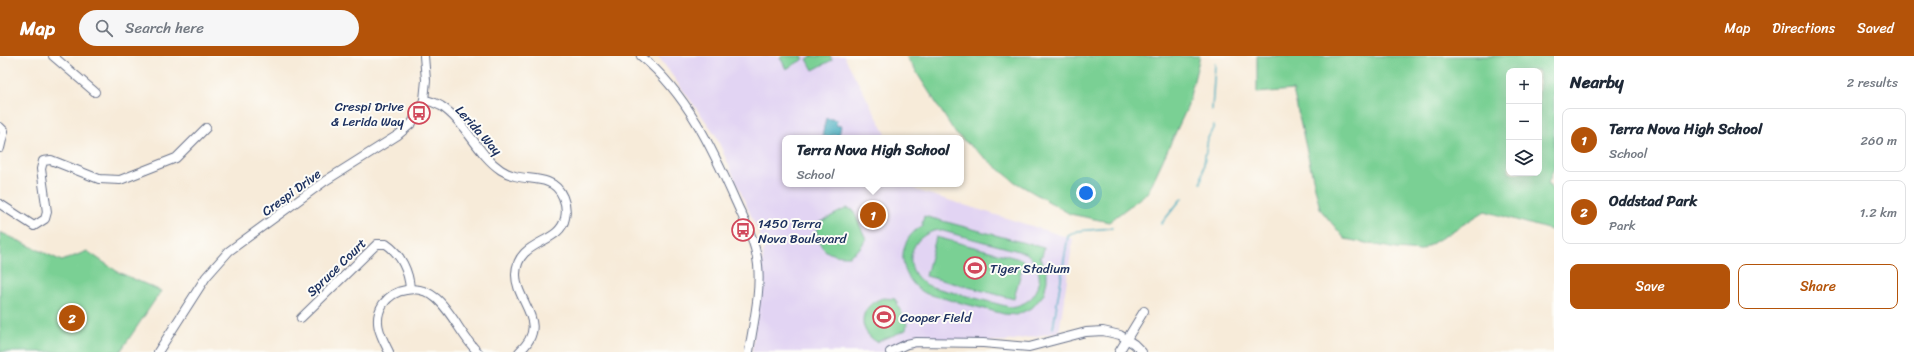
<!DOCTYPE html>
<html lang="en">
<head>
<meta charset="utf-8">
<style>
	body { margin:0; font-family:Sriracha,sans-serif; background:#f6f6f7; color:#1f2937 }
	.controls { position:absolute; right:12px; top:12px; display:grid; overflow:hidden; border-radius:8px; box-shadow:0 4px 16px #0002 }
	.controls button { width:36px; height:36px; display:grid; place-items:center; padding:0; border:0; border-bottom:1px solid #e0e1e3; background:#fff; color:#1f2937; font:20px sans-serif }
	.you { position:absolute; left:1086px; top:137px; width:14px; height:14px; margin:-10px; border:3px solid #fff; border-radius:50%; background:#1a73e8; box-shadow:0 0 0 6px #1a73e833 }
	.badge { display:grid; place-items:center; width:26px; height:26px; border-radius:50%; background:#b45309; color:#fff; font-size:13px; font-weight:700 }
	.pin { position:absolute; translate:-50% -50%; border:2px solid #fff; box-shadow:0 1px 4px #0006 }
	.popup { position:absolute; left:782px; top:79px; width:182px; height:52px; box-sizing:border-box; display:grid; place-content:center; border-radius:8px; background:#fff; filter:drop-shadow(0 1px 3px #0005); font-size:13px; white-space:nowrap; color:#747a83 }
	.popup b { font-size:15px; color:#1f2937 }
	.popup::after { content:''; position:absolute; left:50%; top:100%; margin-left:-8px; border:8px solid transparent; border-top-color:#fff }
	.list { margin:0; padding:0; list-style:none }
	h2 { display:flex; justify-content:space-between; align-items:center; height:52px; margin:0; padding:0 16px; font-size:17px }
	h2 small { font-size:13px; font-weight:400; color:#747a83 }
	.list li { display:grid; grid-template-columns:26px 1fr auto; gap:12px; align-items:center; box-sizing:border-box; height:64px; margin:0 8px 8px; padding:0 8px; border:1px solid #e0e1e3; border-radius:8px }
	.list b { display:block; font-size:15px; white-space:nowrap }
	.list p { margin:0; font-size:13px; white-space:nowrap; color:#747a83 }
	.list em { font-size:13px; font-style:normal; color:#747a83 }
	.actions { display:flex; gap:8px; padding:12px 16px }
	.actions a { flex:1; padding:9px 0; border:1px solid #b45309; border-radius:8px; text-align:center; font-size:14px; color:#b45309 }
	.actions .main { background:#b45309; color:#fff }
	.icon { flex:none; width:22px; height:22px; fill:none; stroke:currentColor; stroke-width:2; stroke-linecap:round; stroke-linejoin:round }
	.map { position:relative; flex:none; width:1554px; height:296px; overflow:hidden }
	header { display:flex; align-items:center; gap:24px; box-sizing:border-box; height:56px; padding:0 20px; background:#b45309; color:#fff }
	header strong { font-size:19px }
	nav { display:flex; gap:22px; margin-inline-start:auto; font-size:14px }
	.search { width:280px; height:36px; background:#f6f6f7; display:flex; align-items:center; gap:10px; box-sizing:border-box; padding:0 14px; border-radius:22px; color:#747a83; font-size:15px }
	main { display:flex }
	aside { flex:1; background:#fff }
	.map>svg:first-child { display:block }
</style>
</head>
<body>
<header>
<strong>Map</strong>
<div class="search"><svg class="icon" aria-label="search" viewBox="0 0 24 24"><circle cx="10" cy="10" r="6"/><path d="M15 15l6 6"/></svg>Search here</div>
<nav><a>Map</a><a>Directions</a><a>Saved</a></nav>
</header>
<main>
<div class="map">
<svg width="1554" height="296" viewBox="0 0 1554 296">
	<rect width="100%" height="100%" fill="#fdfcf7"/>
	<filter id="ink" filterUnits="userSpaceOnUse"><feTurbulence type="fractalNoise" baseFrequency=".025" numOctaves="2"/><feDisplacementMap in="SourceGraphic" scale="8" xChannelSelector="R" yChannelSelector="G"/><feConvolveMatrix kernelMatrix="1 2 1 2 8 2 1 2 1" color-interpolation-filters="sRGB"/></filter>
	<filter id="wash" filterUnits="userSpaceOnUse"><feTurbulence type="fractalNoise" baseFrequency=".012" numOctaves="4" result="noise"/><feDisplacementMap in="SourceGraphic" scale="16" xChannelSelector="R" yChannelSelector="G"/><feGaussianBlur stdDeviation="0.9" result="paint"/><feColorMatrix in="noise" values="0 0 0 0 0 0 0 0 0 0 0 0 0 0 0 0 0 1.4 0 .05"/><feComposite in="paint" operator="in"/></filter>
	<g filter="url(#wash)">
		<rect width="100%" height="100%" fill="#f7ebd9"/>
		<path fill="#e2d4f3" d="M658 0H844L888 82H785V128H912L916 134 1073 183 1059 276 1007 285 905 288 894 296H752L764 189 715 78Z"/>
		<g fill="#7ad094" stroke="#4a8079" fill-rule="evenodd">
			<path d="M782 0H802L804 3 786 13 780 1Z"/>
			<path d="M812 0H830L832 4 813 14 807 3Z"/>
			<path d="M906 0H1200L1187 52 1148 136 1109 166 1070 158 1015 126 956 78Z"/>
			<path d="M1257 0H1554V112L1548 127 1554 137V175L1485 155 1420 195 1397 193 1345 183 1320 153 1293 34 1257 37ZM1509 15H1539V117H1509Z"/>
			<path d="M847 152 853 154 866 183 860 192 849 200C825 201 817 191 816 168Z"/>
			<path d="M924 160 1044 192 1042 200H1040L1047 216V224L1044 238 1033 251 1017 259 1004 258 927 238C898 224 893 184 924 169L922 168ZM939 174 1026 197C1049 216 1041 248 1010 251L932 231C900 219 906 179 939 174Z"/>
			<path d="M0 176 62 205 87 195 118 216 161 235 120 296H0Z"/>
			<path d="M936 181 1024 204 1014 243 926 220Z"/>
			<path d="M883 242 895 243 907 268 906 274 877 286C856 274 859 249 883 242Z"/>
		</g>
		<path fill="#3ea9bd" stroke="#2c6c8e" d="M826 62 837 64 836 69 841 70 839 80 833 79 832 82 822 80Z"/>
		<g fill="none" stroke-linecap="round" stroke-linejoin="round">
			<g stroke="#3ea9bd" stroke-width="1.5">
				<path d="M1212 54 1215 8"/>
				<path d="M1201 127 1208 82 1214 70"/>
				<path d="M1161 168 1182 142"/>
				<path d="M1053 272 1068 180 1077 175 1112 172"/>
			</g>
		</g>
	</g>
	<g filter="url(#ink)">
		<g fill="none" stroke-linecap="round" stroke-linejoin="round">
			<g stroke="#687189" stroke-width="10">
				<g id="minor">
					<path d="M53 0 95 36"/>
					<path d="M641 0C687 38 712 92 736 146 745 166 756 186 758 209 761 237 753 268 749 296"/>
					<path d="M424 44C430 45 436 47 441 50 466 66 477 98 501 114 518 125 533 120 548 126 562 131 568 149 565 162 560 189 517 183 516 218 515 246 552 267 519 296"/>
					<path d="M0 71 4 75 0 92"/>
					<path d="M0 148 34 170 45 163 47 156 41 113 43 105 51 104 99 123 120 124 176 102 206 72"/>
					<path d="M301 262 377 188H386C401 198 409 216 410 233"/>
					<path d="M158 296 206 221 229 195 325 125 398 79 412 67 424 44 426 24 424 0"/>
					<path d="M389 296C381 280 372 265 383 248 389 240 398 235 406 234 443 226 456 277 478 296"/>
					<path d="M890 296 907 288 916 286 983 287 1029 291 1086 276 1103 275 1120 279 1134 288 1142 296"/>
					<path d="M1119 296 1144 255"/>
				</g>
			</g>
			<use href="#minor" stroke="#fff" stroke-width="8"/>
		</g>
	</g>
	<defs>
		<g id="bus-ring" transform="scale(1.15)"><circle r="9.5" fill="#fdfcf7" stroke="#d1495b" stroke-width="1.5"/><path d="M-5-6H5V4H4V6H2V4H-2V6H-4V4H-5ZM-3.5-4V0h7V-4ZM-3.5 1.2v1.5H-2V1.2ZM2 1.2v1.5H3.5V1.2Z" fill="#d1495b"/></g>
		<g id="stadium-ring" transform="scale(1.15)"><circle r="9.5" fill="#fdfcf7" stroke="#d1495b" stroke-width="1.5"/><path d="M0-5a6.5 5 0 1 0 0 10a6.5 5 0 1 0 0-10ZM-3.5-1.8h7v3.6h-7Z" fill="#d1495b"/></g>
	</defs>
	<g fill-rule="evenodd">
		<use href="#bus-ring" x="419" y="57"/>
		<use href="#bus-ring" x="743" y="174"/>
		<use href="#stadium-ring" x="975" y="212"/>
		<use href="#stadium-ring" x="884" y="261"/>
	</g>
	<g text-anchor="middle" stroke-width="4" stroke-linejoin="round" paint-order="stroke">
		<g font-size="13" fill="#1b2f5e" stroke="#fdfcf7" text-anchor="start">
			<text x="404" y="55" text-anchor="end">Crespi Drive<tspan x="404" dy="15">&amp; Lerida Way</tspan></text>
			<text x="758" y="172">1450 Terra<tspan x="758" dy="15">Nova Boulevard</tspan></text>
			<text x="990" y="217">Tiger Stadium</text>
			<text x="900" y="266">Cooper Field</text>
		</g>
		<g font-size="13" fill="#1b2f5e" stroke="#fdfcf7">
			<text transform="translate(479 74) rotate(48)" y="5">Lerida Way</text>
			<text transform="translate(291 136) rotate(-36)" y="5">Crespi Drive</text>
			<text transform="translate(336 211) rotate(-44)" y="5">Spruce Court</text>
		</g>
	</g>
</svg>
<div class="controls">
<button>+</button>
<button>−</button>
<button><svg class="icon" aria-label="layers" viewBox="0 0 24 24"><path d="M12 4l9 5-9 5-9-5zM3 14l9 5 9-5"/></svg></button>
</div>
<div class="you"></div>
<div class="pin badge" style="left:873px;top:159px">1</div>
<div class="popup"><b>Terra Nova High School</b>School</div>
<div class="pin badge" style="left:72px;top:262px">2</div>
</div>
<aside>
<h2>Nearby<small>2 results</small></h2>
<ul class="list">
<li><span class="badge">1</span><div><b>Terra Nova High School</b><p>School</p></div><em>260 m</em></li>
<li><span class="badge">2</span><div><b>Oddstad Park</b><p>Park</p></div><em>1.2 km</em></li>
</ul>
<div class="actions"><a class="main">Save</a><a>Share</a></div>
</aside>
</main>
</body>
</html>
